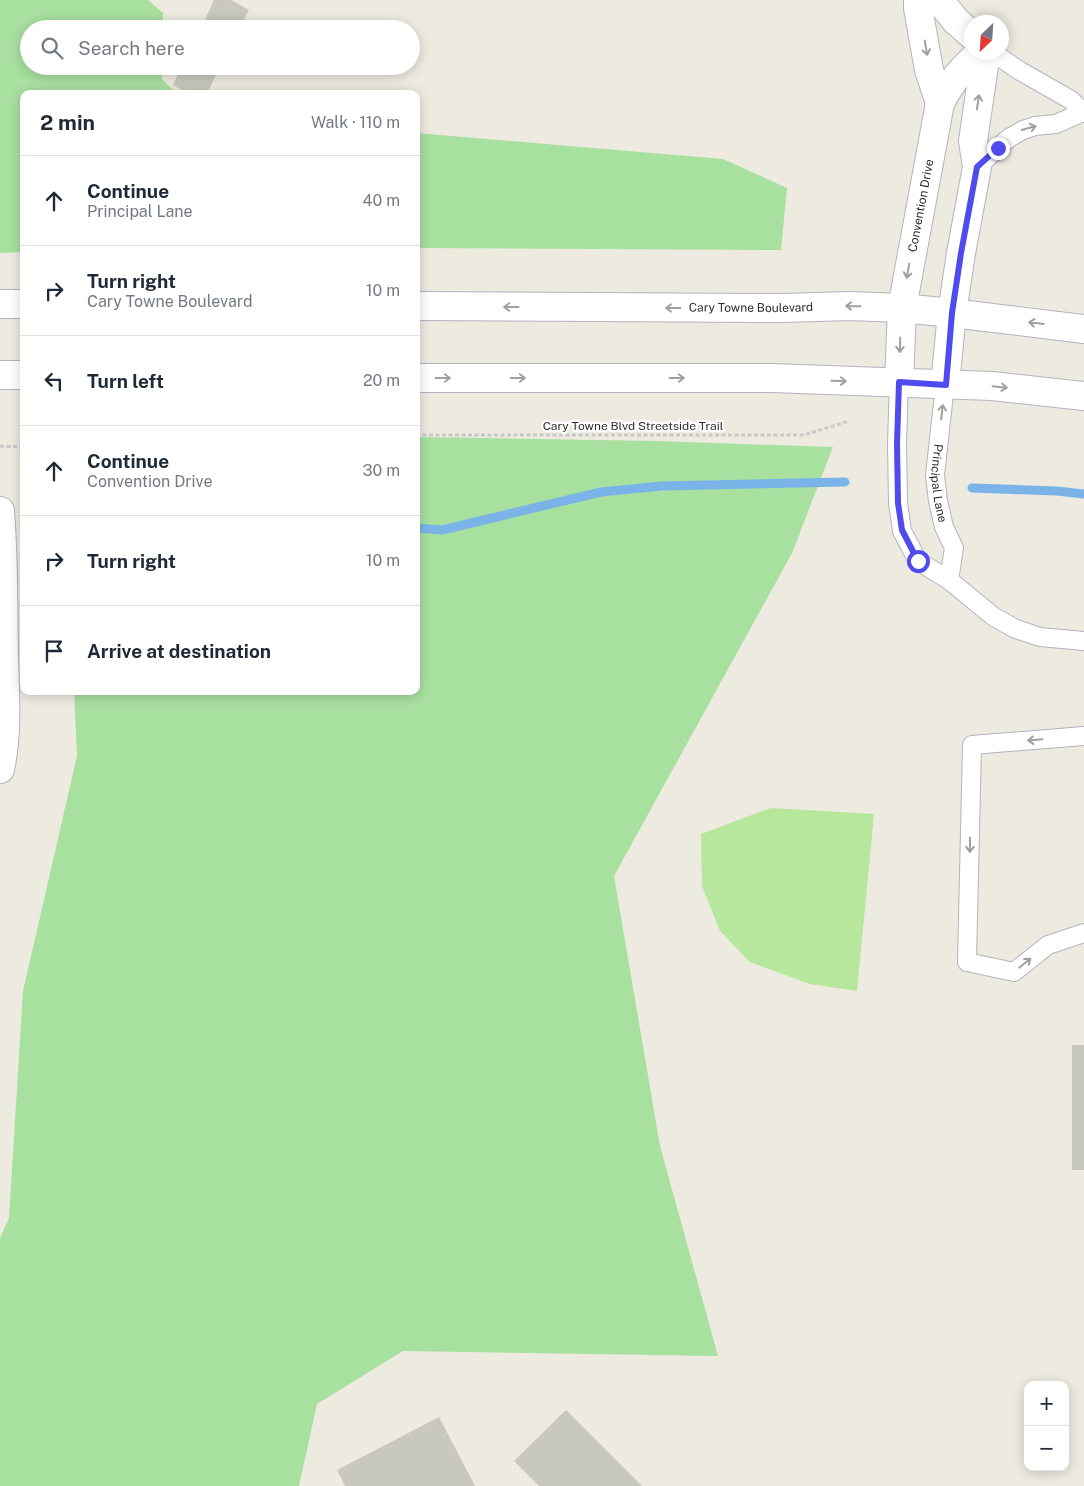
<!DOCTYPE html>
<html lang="en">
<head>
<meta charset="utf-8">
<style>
	body { margin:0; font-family:"Public Sans",sans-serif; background:#f2f2f3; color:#1f2937 }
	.controls { position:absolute; right:15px; bottom:15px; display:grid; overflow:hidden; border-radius:10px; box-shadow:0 2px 12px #0003 }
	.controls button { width:45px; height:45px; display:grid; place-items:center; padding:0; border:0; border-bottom:1px solid #e0e1e3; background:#fff; color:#1f2937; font:25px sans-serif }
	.compass { position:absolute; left:964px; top:15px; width:45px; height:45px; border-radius:50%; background:#fff; box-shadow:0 2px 12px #0003; rotate:205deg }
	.stop { position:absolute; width:15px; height:15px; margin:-11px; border:4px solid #4f4bef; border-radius:50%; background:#fff }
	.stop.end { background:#4f4bef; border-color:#fff; box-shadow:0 1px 5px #0008 }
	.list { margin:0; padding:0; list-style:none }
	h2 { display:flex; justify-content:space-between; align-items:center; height:65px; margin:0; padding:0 20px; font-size:21px }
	h2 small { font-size:16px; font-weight:400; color:#747a83 }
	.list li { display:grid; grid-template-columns:32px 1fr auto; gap:15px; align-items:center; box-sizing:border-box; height:90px; padding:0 20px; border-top:1px solid #e0e1e3 }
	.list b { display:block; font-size:19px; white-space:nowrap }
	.list p { margin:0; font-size:16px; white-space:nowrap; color:#747a83 }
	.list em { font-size:16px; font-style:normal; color:#747a83 }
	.icon { flex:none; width:28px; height:28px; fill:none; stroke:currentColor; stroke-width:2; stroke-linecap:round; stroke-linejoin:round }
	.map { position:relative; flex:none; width:1084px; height:1486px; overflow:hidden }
	.search { position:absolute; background:#fff; box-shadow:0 2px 12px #0003; left:20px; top:20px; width:400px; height:55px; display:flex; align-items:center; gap:12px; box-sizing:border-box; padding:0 18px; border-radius:28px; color:#747a83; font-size:19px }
	.panel { position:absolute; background:#fff; box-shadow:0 2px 12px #0003; left:20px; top:90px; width:400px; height:605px; border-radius:10px }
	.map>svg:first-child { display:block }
</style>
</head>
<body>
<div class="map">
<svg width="1084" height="1486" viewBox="0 0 1084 1486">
	<rect width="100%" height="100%" fill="#edeae0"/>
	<g fill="#a8e0a0">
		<path d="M0 0H148L163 13V29H29V66H162V79L177 94H24V252L0 253Z"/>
		<path d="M416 133 723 159 787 188 781 250 416 248Z"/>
		<path d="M416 437 656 441 833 447 792 553 614 876 660 1146 718 1356 403 1351 317 1404 299 1486H0V1238L9 1218 23 991 77 756 74 691H416Z"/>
	</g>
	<path fill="#b7e69d" d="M771 808 874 814 857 991 810 984 750 962 720 931 702 886 701 834Z"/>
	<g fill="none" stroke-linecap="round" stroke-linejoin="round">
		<g stroke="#7ab3e8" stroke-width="9">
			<path d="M972 488 1057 491 1084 494"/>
			<path d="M416 528 442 530 601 492 662 486 845 482"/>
		</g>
	</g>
	<g fill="#c9c8be">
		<path d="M214 0H231L249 10 239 29H201Z"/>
		<path d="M182 66H220L207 94H189L173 85Z"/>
		<rect x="1072" y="1045" width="12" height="125"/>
		<path d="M566 1410 642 1486H539L514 1461Z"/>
		<path d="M439 1417 475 1486H345L337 1470Z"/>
	</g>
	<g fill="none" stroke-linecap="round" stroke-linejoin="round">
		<g stroke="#b3b3bf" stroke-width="20">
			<g id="service">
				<path d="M992 52 1020 71 1071 100 1084 113"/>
				<path d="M977 167 1009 138 1023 130 1035 126 1056 124 1083 112"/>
				<path d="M899 382 897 444 898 503 902 531 918 561 949 580 994 617 1016 629 1040 637 1084 641"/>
				<path id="s1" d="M945 385 935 475 938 501 944 527 954 548 949 580"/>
				<path d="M1084 736 972 745 967 962 1014 972 1048 945 1084 933"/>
			</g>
		</g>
		<g stroke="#b3b3bf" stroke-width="30">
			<g id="minor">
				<path d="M918 0V8L929 70 940 103"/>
				<path d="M939 0 956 21 972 35"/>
				<path id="s2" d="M902 308 940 103C952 80 961 70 981 52"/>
				<path d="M952 313 961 253 977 167 973 141 986 52"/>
				<path d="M0 511C4 559 3 607 4 656 5 693 8 733 0 769"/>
			</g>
		</g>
		<g stroke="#b3b3bf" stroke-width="30">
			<g id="secondary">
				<path d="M0 304H24"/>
				<path id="s3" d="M416 306 783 308 849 306 902 308 952 313 1084 329"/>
				<path d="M0 375H24"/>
				<path d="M416 378H772L992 386 1084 396"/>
				<path d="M899 382 902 308"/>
				<path d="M945 385 952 313"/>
			</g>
		</g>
		<g stroke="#c8c8c8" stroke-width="3" stroke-dasharray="4 2.5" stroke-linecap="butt">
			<path d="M416 435H804L849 421"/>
			<path d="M0 446 24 447"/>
		</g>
		<use href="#service" stroke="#fff" stroke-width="18"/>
		<use href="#minor" stroke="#fff" stroke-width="28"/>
		<use href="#secondary" stroke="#fff" stroke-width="28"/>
	</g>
	<defs><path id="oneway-shaft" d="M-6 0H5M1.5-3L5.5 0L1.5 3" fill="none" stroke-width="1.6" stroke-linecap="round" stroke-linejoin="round" transform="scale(1.25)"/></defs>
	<g stroke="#a0a0a0">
		<use href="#oneway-shaft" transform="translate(926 48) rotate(80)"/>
		<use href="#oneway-shaft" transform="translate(978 102) rotate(-82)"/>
		<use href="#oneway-shaft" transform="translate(1029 128) rotate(-16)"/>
		<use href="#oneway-shaft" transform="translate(908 271) rotate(100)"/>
		<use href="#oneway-shaft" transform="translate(853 306) rotate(-179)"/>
		<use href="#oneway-shaft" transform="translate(511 307) rotate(-180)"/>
		<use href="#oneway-shaft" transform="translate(673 308) rotate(-180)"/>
		<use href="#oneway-shaft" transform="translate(1036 323) rotate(-173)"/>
		<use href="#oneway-shaft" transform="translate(900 345) rotate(92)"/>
		<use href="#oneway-shaft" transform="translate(443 378)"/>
		<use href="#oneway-shaft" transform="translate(518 378)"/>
		<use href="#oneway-shaft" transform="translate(677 378)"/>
		<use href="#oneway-shaft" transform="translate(839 381) rotate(2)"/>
		<use href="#oneway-shaft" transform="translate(1000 387) rotate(6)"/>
		<use href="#oneway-shaft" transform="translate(942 412) rotate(-83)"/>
		<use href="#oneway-shaft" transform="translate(1035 740) rotate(175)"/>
		<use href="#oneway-shaft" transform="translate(970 845) rotate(91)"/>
		<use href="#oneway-shaft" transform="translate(1025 963) rotate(-39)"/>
	</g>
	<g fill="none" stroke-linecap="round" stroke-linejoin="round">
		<path stroke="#4f4bef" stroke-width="6" d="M918 561 902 530 898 503 897 444 899 382 946 385 952 313 961 253 977 167 998 148"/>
	</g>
	<g text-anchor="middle" stroke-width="4.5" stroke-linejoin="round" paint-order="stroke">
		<g font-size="12" fill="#2c2c2c" stroke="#fff">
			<text dy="4" stroke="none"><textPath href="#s2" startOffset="104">Convention Drive</textPath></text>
			<text dy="4" stroke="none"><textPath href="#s3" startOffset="335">Cary Towne Boulevard</textPath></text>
			<text x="633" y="430">Cary Towne Blvd Streetside Trail</text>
			<text dy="4" stroke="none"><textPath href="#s1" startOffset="99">Principal Lane</textPath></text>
		</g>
	</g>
</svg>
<div class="controls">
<button>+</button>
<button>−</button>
</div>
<svg class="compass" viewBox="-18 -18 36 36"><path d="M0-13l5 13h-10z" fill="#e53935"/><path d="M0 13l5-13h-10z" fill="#747a83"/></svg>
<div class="stop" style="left:918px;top:561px"></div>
<div class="stop end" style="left:998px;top:148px"></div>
<div class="search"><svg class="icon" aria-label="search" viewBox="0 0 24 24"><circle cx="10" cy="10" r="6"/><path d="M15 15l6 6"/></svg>Search here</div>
<section class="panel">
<h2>2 min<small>Walk · 110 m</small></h2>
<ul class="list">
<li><svg class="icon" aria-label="ahead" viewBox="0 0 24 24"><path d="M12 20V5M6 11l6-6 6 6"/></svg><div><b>Continue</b><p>Principal Lane</p></div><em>40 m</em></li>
<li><svg class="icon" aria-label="right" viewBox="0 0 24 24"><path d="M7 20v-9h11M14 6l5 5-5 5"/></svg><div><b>Turn right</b><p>Cary Towne Boulevard</p></div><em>10 m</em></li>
<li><svg class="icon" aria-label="left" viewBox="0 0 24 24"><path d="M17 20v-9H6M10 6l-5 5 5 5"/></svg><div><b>Turn left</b></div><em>20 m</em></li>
<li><svg class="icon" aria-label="ahead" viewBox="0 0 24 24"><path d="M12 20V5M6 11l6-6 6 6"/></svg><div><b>Continue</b><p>Convention Drive</p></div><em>30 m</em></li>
<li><svg class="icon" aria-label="right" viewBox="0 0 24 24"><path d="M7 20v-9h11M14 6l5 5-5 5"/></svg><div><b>Turn right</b></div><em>10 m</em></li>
<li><svg class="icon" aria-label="arrive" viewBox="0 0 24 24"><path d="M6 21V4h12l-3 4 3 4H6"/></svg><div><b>Arrive at destination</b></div></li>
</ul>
</section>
</div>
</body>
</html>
